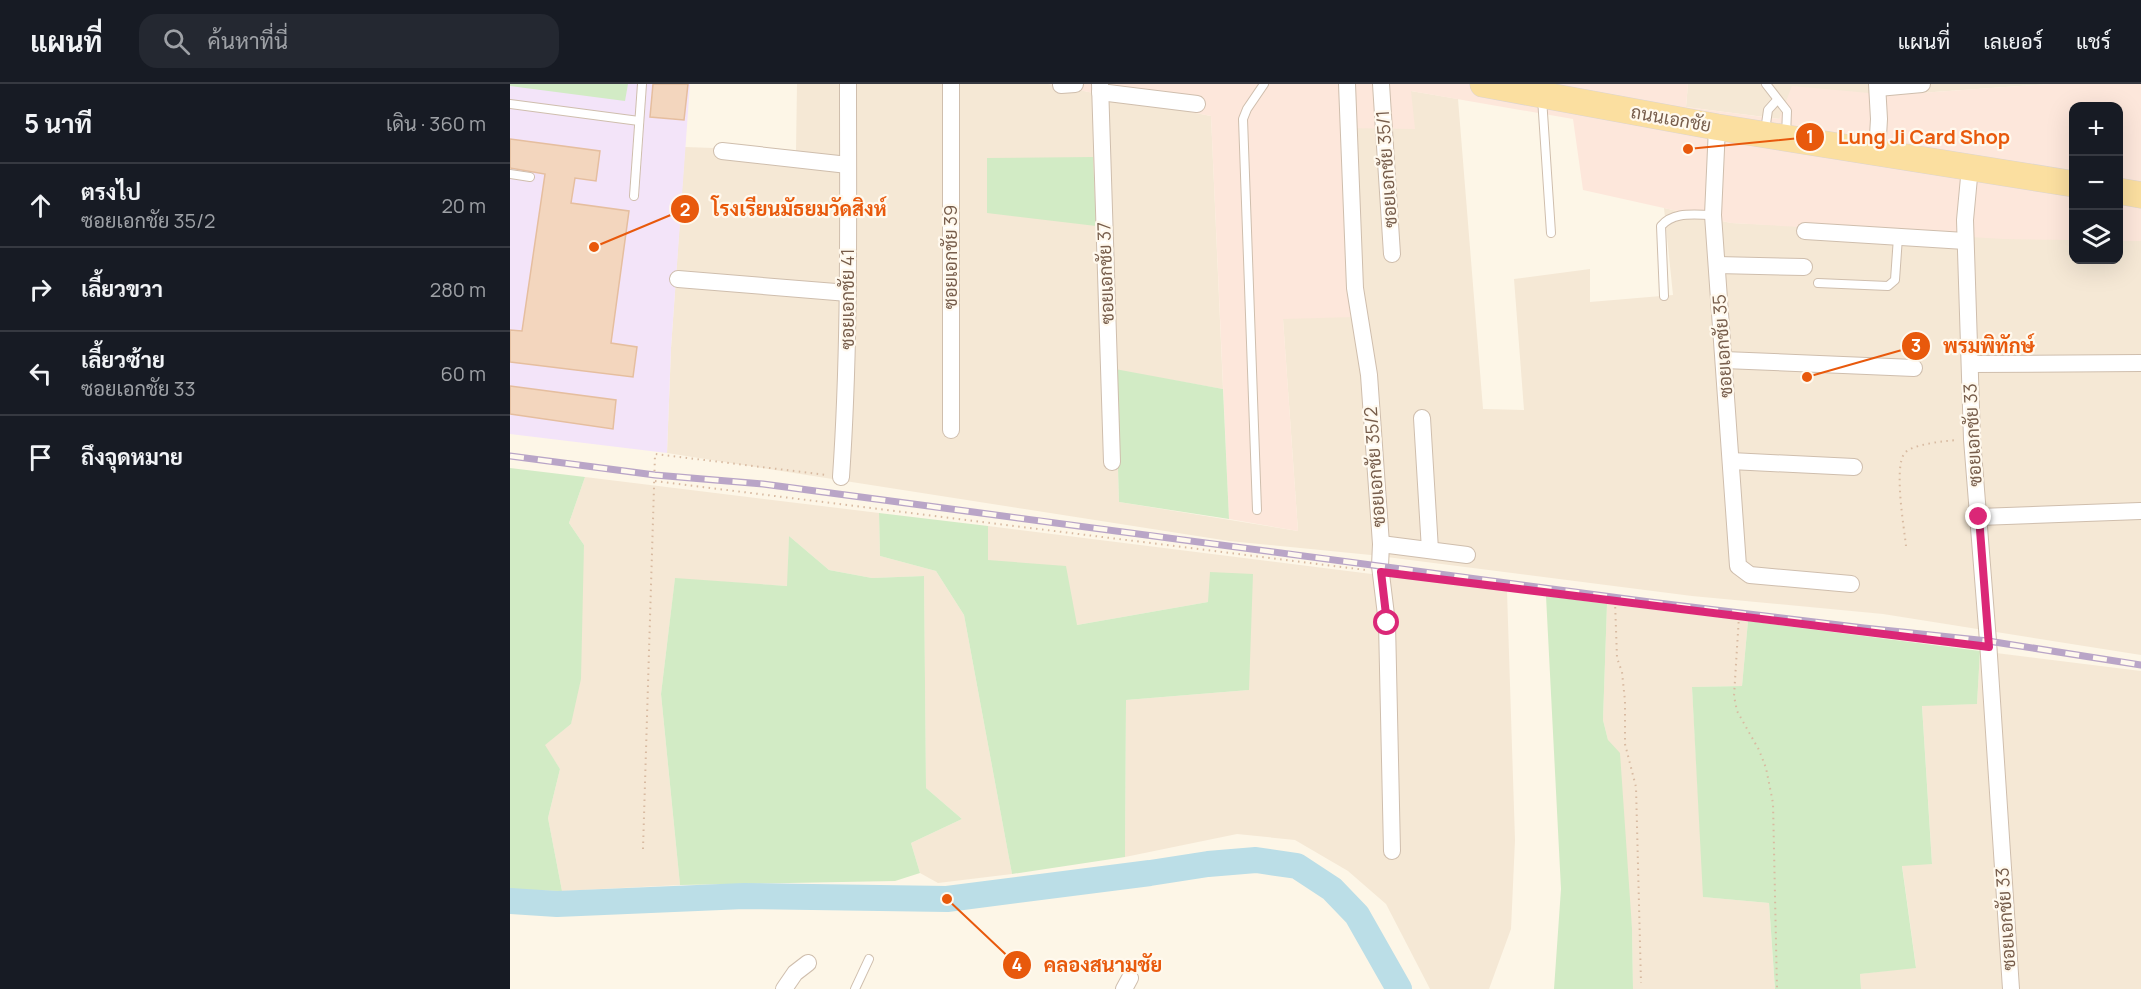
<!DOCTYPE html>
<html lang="th">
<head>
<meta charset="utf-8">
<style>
	body { margin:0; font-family:Manrope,Sarabun,sans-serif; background:#242831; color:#f1f3f6 }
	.controls { position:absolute; right:18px; top:18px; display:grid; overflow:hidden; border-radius:12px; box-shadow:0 6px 24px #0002 }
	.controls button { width:54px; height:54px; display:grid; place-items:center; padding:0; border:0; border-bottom:2px solid #363941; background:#171b24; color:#f1f3f6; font:30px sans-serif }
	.stop { position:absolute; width:18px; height:18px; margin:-14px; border:4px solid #db2777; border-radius:50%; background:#fff }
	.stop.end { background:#db2777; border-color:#fff; box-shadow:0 2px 6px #0008 }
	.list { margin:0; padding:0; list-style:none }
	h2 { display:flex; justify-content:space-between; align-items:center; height:78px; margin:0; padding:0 24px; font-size:26px }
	h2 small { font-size:20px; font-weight:400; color:#9ea1a6 }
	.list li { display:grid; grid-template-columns:39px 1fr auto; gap:18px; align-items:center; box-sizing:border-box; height:84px; padding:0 24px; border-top:2px solid #363941 }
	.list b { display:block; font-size:22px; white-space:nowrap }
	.list p { margin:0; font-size:20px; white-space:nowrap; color:#9ea1a6 }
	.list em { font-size:20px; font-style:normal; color:#9ea1a6 }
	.icon { flex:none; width:33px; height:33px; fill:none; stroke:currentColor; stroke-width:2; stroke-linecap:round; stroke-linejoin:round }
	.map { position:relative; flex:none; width:1631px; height:905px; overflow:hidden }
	header { display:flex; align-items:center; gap:36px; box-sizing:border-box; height:84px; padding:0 30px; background:#171b24; border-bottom:2px solid #363941 }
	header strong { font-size:28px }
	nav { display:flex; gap:33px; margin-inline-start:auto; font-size:21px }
	.search { width:420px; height:54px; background:#242831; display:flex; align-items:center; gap:15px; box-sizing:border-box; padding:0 21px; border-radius:18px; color:#9ea1a6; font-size:22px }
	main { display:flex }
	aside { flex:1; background:#171b24 }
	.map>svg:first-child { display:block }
</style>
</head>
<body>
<header>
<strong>แผนที่</strong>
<div class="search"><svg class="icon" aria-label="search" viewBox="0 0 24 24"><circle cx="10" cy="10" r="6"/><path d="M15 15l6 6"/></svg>ค้นหาที่นี่</div>
<nav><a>แผนที่</a><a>เลเยอร์</a><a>แชร์</a></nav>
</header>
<main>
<aside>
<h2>5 นาที<small>เดิน · 360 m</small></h2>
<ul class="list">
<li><svg class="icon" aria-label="ahead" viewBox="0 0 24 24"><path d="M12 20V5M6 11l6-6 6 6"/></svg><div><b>ตรงไป</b><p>ซอยเอกชัย 35/2</p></div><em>20 m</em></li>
<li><svg class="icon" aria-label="right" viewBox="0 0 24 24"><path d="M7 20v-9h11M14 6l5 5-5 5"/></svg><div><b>เลี้ยวขวา</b></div><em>280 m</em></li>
<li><svg class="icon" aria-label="left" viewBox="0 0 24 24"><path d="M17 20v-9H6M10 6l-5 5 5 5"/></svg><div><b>เลี้ยวซ้าย</b><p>ซอยเอกชัย 33</p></div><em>60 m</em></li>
<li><svg class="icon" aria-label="arrive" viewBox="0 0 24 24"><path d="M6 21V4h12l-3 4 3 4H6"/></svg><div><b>ถึงจุดหมาย</b></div></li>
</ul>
</aside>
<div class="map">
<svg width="1631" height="905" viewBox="0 0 1631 905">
	<rect width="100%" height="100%" fill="#fdf6e7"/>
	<g fill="#f5e8d5">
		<path d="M287 0H538L701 32 713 305 605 286 609 418 788 447 773 235 831 44 901 7 948 15 973 325 1014 326 1004 195 1080 185V218L1163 211 1154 124 1221 139 1563 155 1564 176H1608L1609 156H1631V571L1373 530 1182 512 861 471 719 457 157 369 161 264 175 63 286 67Z"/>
		<path d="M1178 0H1540L1381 11 1270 35 1176 23Z"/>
		<path d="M75 393 369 429 370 472 426 487 454 531 502 790 428 799 410 789 401 759 452 735 416 704 414 492 362 494 319 486 279 452 278 502 165 495 151 610 170 801 52 807 38 734 50 685 34 661 61 640 74 461 59 439Z"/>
		<path d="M478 442 997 507 1005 756 1001 845 979 905H920L876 820 838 787 785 756 727 750 615 773 616 616 739 606 698 518 567 541 477 476Z"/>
		<path d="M1097 520 1238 537 1232 602 1182 603 1194 813 1259 819 1265 905H1123L1122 844 1098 656 1093 636Z"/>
		<path d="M1470 567 1631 587V905H1351L1350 890 1406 883 1392 781 1422 779 1412 621 1467 620Z"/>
	</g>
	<path fill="#fde7db" d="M538 0H1178L1176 23 1269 35 1282 2 1381 11 1540 0H1631V157H1609L1608 22H1564L1563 156 1494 155 1221 139 1073 106 1063 35 901 7 905 45 831 44 845 233 773 235 788 447 719 435 701 32Z"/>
	<path fill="#f3e4f9" d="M0 0H180L161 264 157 369 0 350Z"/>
	<g fill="#d2ebc5">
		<path d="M0 0H118L115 17 0 2Z"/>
		<path d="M583 73 586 142 477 129V74Z"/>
		<path d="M605 285 713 305 719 435 609 418Z"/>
		<path d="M0 384 75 393 59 439 74 461 71 595 61 640 35 661 50 685 38 734 52 807 0 806Z"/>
		<path d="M369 429 478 442V476L556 482 567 541 698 518 700 488 743 490 739 606 616 616 615 773 502 790 454 531 426 487 370 472Z"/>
		<path d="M279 452 319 486 362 494 414 492 416 704 452 735 401 759 410 789 385 797 170 801 151 610 165 494 277 502Z"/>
		<path d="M1036 512 1097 520 1093 636 1098 656 1110 669 1122 844 1123 905H1044L1051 805Z"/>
		<path d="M1238 537 1470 567 1467 620 1412 622 1422 780 1392 782 1406 884 1350 890 1351 905H1265L1259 819 1193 813 1182 603 1232 602Z"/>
	</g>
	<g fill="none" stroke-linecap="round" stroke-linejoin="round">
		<path stroke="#bbdee7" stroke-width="26" d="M0 817 47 820 234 812 437 815 640 789 698 780 746 776 787 782 822 805 847 831 889 905"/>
	</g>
	<g fill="#f3d6be" stroke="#e5be9f" stroke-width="1.5">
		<path d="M143 0H178L174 36 140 33Z"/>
		<path d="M0 55 90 67 86 97 65 94 61 119 119 127 101 259 127 263 123 293 0 278V246L12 247 35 90 0 84Z"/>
		<path d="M0 302 106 316 103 345 0 330Z"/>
	</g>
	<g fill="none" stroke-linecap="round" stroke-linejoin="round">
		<g stroke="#cfbead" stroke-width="10">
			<g id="service">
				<path d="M1256 0 1277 27 1276 52"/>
				<path d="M1032 14 1041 149"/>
				<path d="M0 20 129 37"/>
				<path d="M1255 47 1258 26 1267 16"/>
				<path d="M0 90 20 93"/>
				<path d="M124 112 132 0"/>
				<path d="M1308 199 1378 202 1385 196 1388 153"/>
				<path d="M1154 212 1151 142C1164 127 1184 131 1203 131"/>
				<path d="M747 426 733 35 737 25 754 0"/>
				<path d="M345 905 359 875"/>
			</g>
		</g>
		<g stroke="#cfbead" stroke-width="18">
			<g id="minor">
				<path d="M590 0 602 378"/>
				<path d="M837 0 845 204 859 291 871 460 870 482 877 539 882 767"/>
				<path d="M871 0 882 170"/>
				<path d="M551 1 565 0"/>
				<path d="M1368 4 1412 0"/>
				<path d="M590 8 687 20"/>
				<path d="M1207 43 1203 131 1228 482 1240 491 1341 500"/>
				<path d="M212 67 338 81"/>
				<path d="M1367 69 1369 35 1367 0"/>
				<path d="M1460 83 1455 136 1462 355 1478 557 1501 905"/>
				<path d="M1295 147 1455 157"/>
				<path d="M1207 181 1294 183"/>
				<path d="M168 195 338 209"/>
				<path d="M1214 276 1404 284"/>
				<path d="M1460 280 1631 279"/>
				<path d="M912 334 920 466"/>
				<path d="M441 346V0"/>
				<path d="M1221 377 1344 383"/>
				<path d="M331 393C340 262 338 131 338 0"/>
				<path d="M1469 433 1630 427"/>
				<path d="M871 460 957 471"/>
				<path d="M274 905 285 889 298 879"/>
				<path d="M614 905 620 894"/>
			</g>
		</g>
		<g stroke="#dcd5d0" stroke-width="27">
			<g id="primary">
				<path d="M973 0 1207 43 1564 100"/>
				<path d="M1608 107 1631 111"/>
			</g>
		</g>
		<g stroke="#d8baa1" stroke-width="2" stroke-dasharray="1.5 4.5" stroke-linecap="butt">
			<path d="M145 397 856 486"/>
			<path d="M1396 462C1394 443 1384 385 1394 370 1400 360 1436 357 1447 356"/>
			<path d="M886 490 1464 562"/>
			<path d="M1105 517 1107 574 1112 588 1115 617V660L1126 703 1131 899"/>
			<path d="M1229 532 1224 612 1227 627 1249 666 1256 684 1263 719 1267 905"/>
			<path d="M133 765 145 370 317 391"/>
		</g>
		<use href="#service" stroke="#fff" stroke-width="8"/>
		<use href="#minor" stroke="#fff" stroke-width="16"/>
		<use href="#primary" stroke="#fbdfa0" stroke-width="26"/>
		<g stroke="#b9a5c7" stroke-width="7">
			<path id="rail" d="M0 372 145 391 253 400 1140 518 1354 544 1478 557 1631 581"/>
		</g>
		<use href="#rail" stroke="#fff9ee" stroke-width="4.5" stroke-dasharray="14" stroke-linecap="butt"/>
	</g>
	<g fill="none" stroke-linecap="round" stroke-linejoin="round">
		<path stroke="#db2777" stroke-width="8" d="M877 539 871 488 1479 563 1469 433"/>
	</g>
	<g text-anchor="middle" stroke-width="4.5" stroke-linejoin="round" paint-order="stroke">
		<g font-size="18" fill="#775d4b" stroke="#fff9ee">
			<text transform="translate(1161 35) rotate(10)" y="6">ถนนเอกชัย</text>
			<text transform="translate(877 85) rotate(-94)" y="6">ซอยเอกชัย 35/1</text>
			<text transform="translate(441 173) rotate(-90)" y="6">ซอยเอกชัย 39</text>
			<text transform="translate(596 189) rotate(-92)" y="6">ซอยเอกชัย 37</text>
			<text transform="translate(338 215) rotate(-90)" y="6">ซอยเอกชัย 41</text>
			<text transform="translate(1213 262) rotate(-94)" y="6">ซอยเอกชัย 35</text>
			<text transform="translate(1463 351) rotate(-93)" y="6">ซอยเอกชัย 33</text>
			<text transform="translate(865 383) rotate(-94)" y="6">ซอยเอกชัย 35/2</text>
			<text transform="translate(1496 835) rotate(-94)" y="6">ซอยเอกชัย 33</text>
		</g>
	</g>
	<path fill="none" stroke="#e8590c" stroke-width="2" d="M1178 65L1300 53M84 163L175 125M1297 293L1406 262M437 815L507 881"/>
	<g fill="#e8590c" stroke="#fff9ee" stroke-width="2">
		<circle cx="1178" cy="65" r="6"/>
		<circle cx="84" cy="163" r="6"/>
		<circle cx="1297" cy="293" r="6"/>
		<circle cx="437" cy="815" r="6"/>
		<circle cx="1300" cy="53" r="15"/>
		<circle cx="175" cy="125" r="15"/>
		<circle cx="1406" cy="262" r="15"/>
		<circle cx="507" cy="881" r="15"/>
	</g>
	<g font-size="18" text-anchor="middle" font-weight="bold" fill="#fff">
		<text x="1300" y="59">1</text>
		<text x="175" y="132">2</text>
		<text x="1406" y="268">3</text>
		<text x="507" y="887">4</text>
	</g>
	<g font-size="20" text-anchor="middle" font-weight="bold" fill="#e8590c" stroke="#fff9ee" stroke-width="4.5" stroke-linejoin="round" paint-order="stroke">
		<text x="1414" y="60">Lung Ji Card Shop</text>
		<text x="289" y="132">โรงเรียนมัธยมวัดสิงห์</text>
		<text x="1479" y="269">พรมพิทักษ์</text>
		<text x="593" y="888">คลองสนามชัย</text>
	</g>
</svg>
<div class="controls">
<button>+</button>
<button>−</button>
<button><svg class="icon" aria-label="layers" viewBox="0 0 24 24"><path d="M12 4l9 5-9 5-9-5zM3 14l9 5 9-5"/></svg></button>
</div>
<div class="stop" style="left:877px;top:539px"></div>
<div class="stop end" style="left:1469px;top:433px"></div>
</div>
</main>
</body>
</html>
